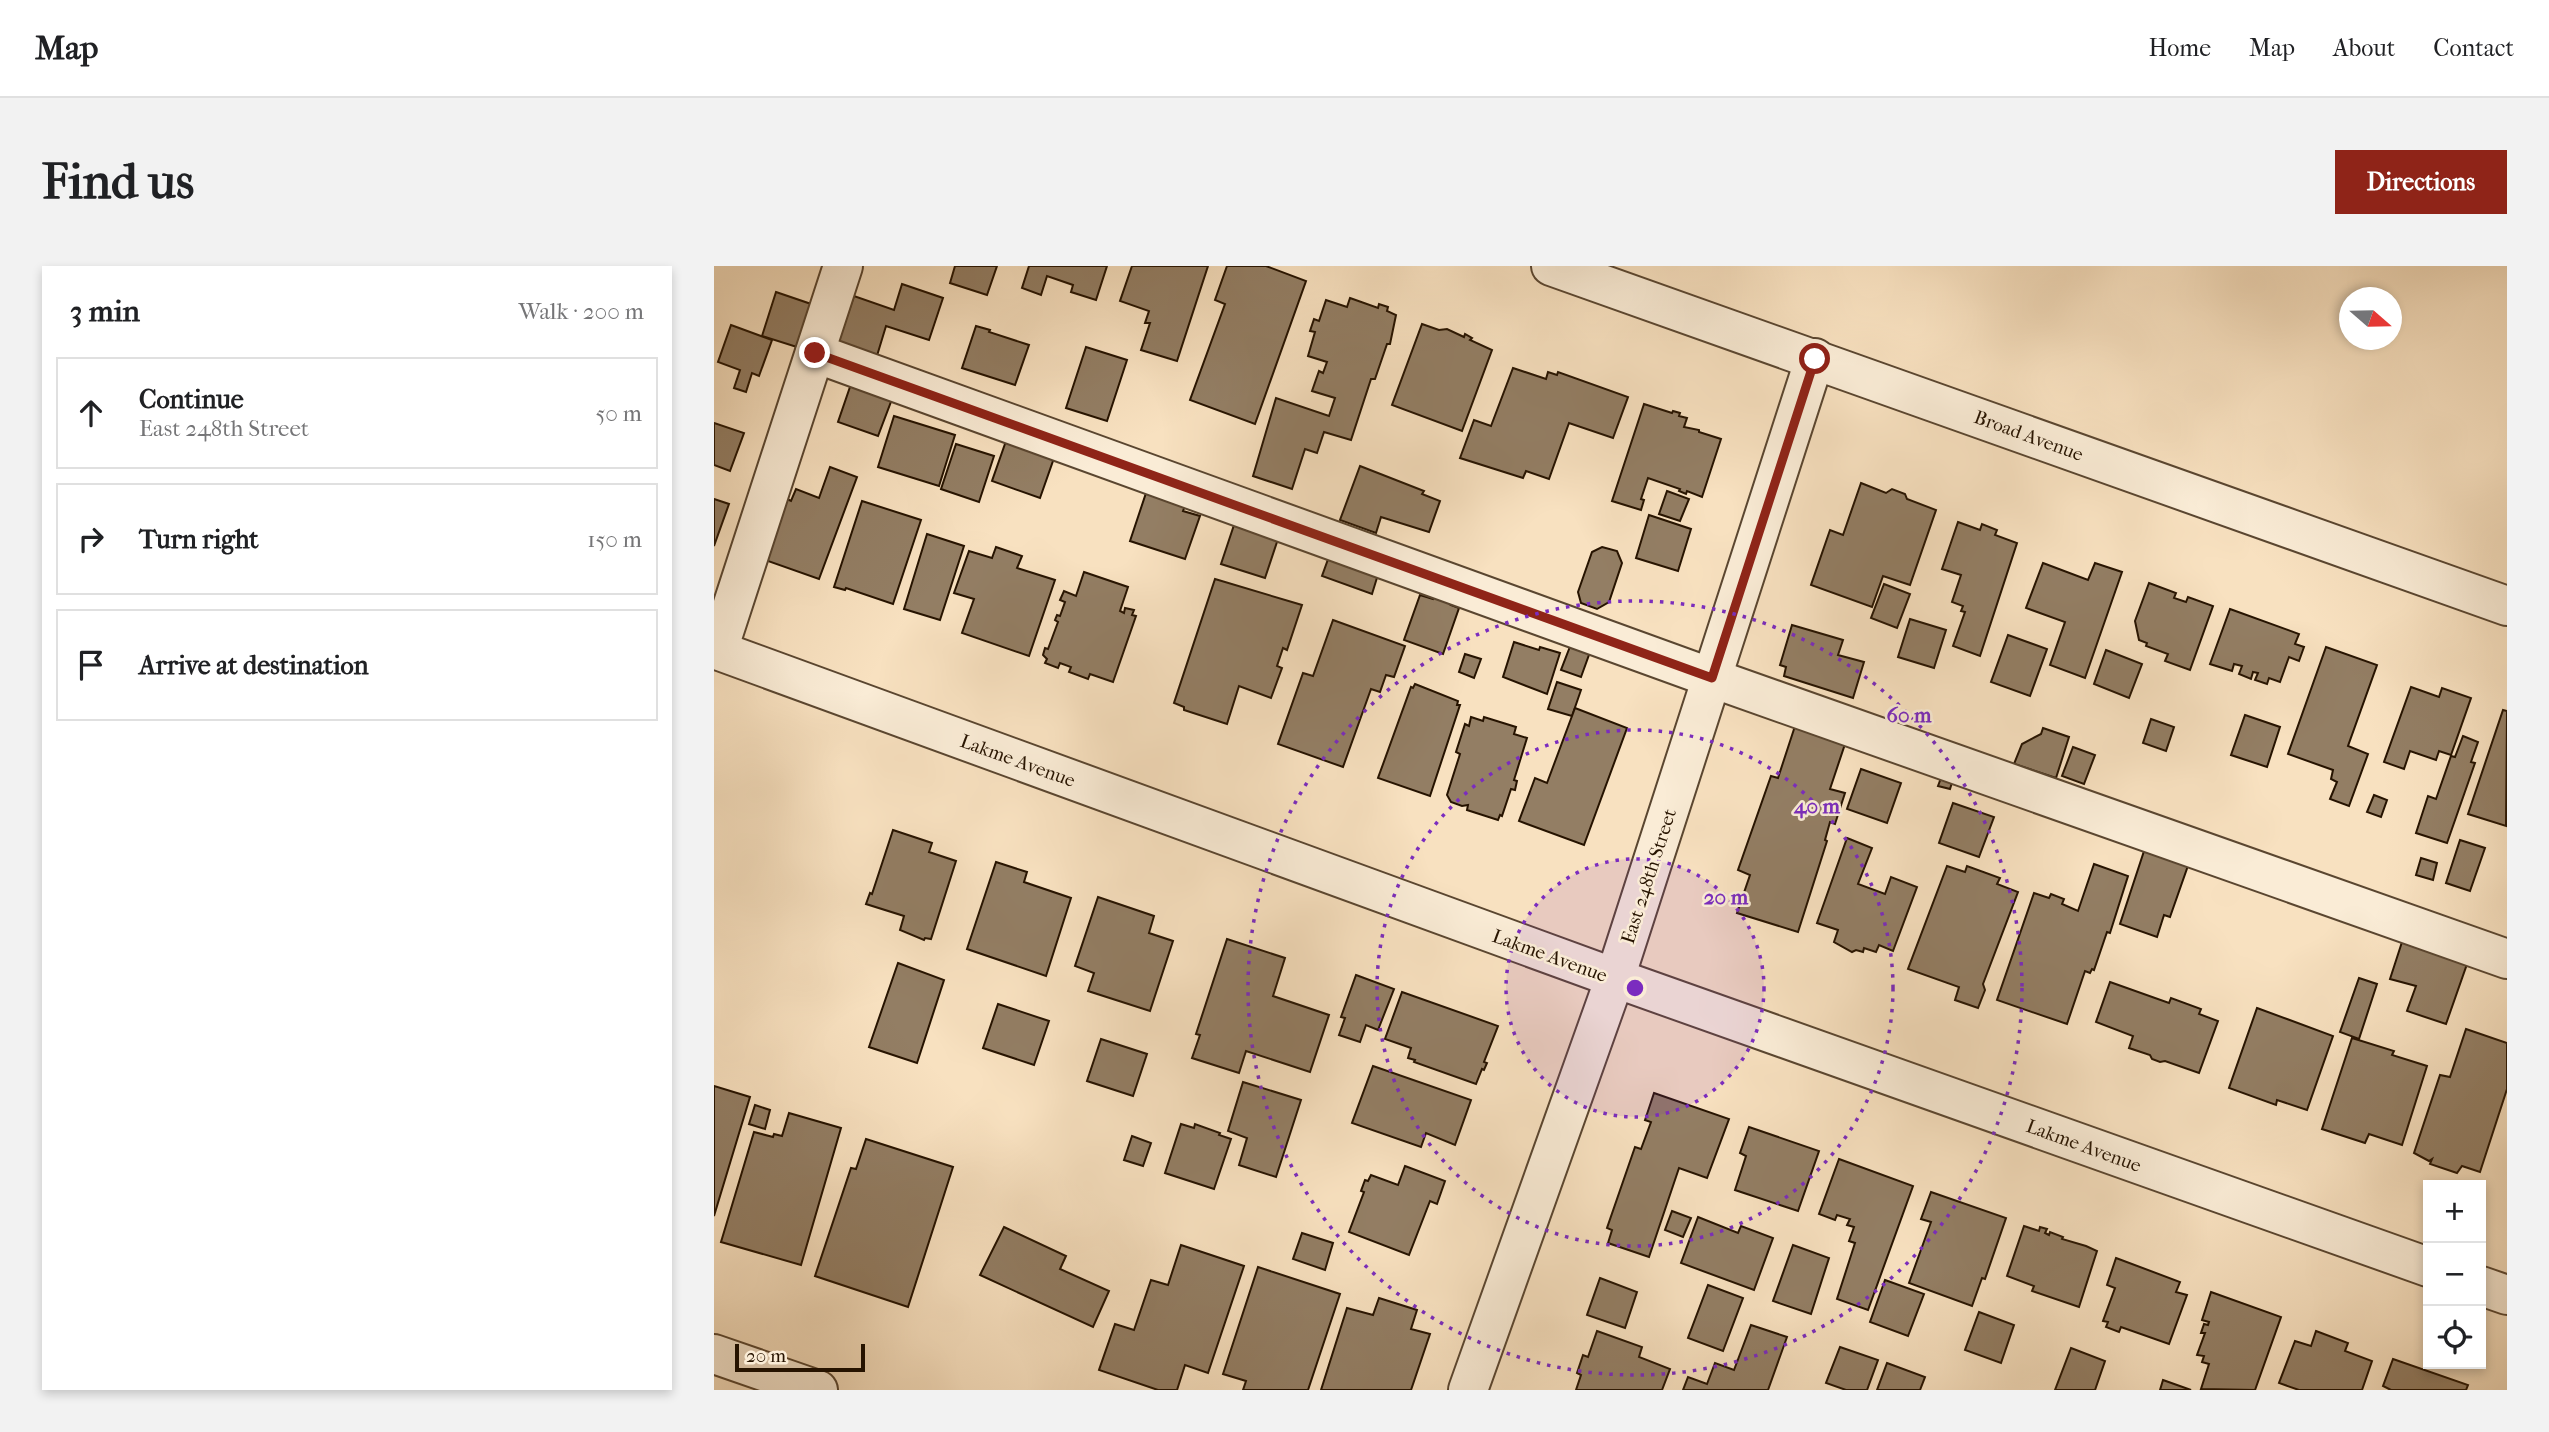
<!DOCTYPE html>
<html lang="en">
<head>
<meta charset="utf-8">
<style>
	body { margin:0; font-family:"IM FELL French Canon",serif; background:#f2f2f2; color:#202124 }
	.controls { position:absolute; right:21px; bottom:21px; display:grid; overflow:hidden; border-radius:0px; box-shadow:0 4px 10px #0003 }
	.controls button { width:63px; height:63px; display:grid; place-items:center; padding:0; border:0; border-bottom:2px solid #e0e0e0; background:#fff; color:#202124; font:35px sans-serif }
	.compass { position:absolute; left:1625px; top:21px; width:63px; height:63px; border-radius:50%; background:#fff; box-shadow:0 4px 10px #0003; rotate:110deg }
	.scale { position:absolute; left:21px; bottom:18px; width:130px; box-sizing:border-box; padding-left:7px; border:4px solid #261300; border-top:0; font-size:19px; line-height:24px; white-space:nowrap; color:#261300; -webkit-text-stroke:5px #faecd6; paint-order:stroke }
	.stop { position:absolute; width:21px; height:21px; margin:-16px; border:5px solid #8f2418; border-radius:50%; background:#fff }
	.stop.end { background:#8f2418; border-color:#fff; box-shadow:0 2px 7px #0008 }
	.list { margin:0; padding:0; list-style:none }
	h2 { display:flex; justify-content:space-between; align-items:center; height:91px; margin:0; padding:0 28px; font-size:30px }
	h2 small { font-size:23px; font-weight:400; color:#757577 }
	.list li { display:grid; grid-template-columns:46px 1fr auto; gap:21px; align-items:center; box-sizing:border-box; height:112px; margin:0 14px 14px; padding:0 14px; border:2px solid #e0e0e0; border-radius:0px }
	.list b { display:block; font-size:26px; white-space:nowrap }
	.list p { margin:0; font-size:23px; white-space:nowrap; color:#757577 }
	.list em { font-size:23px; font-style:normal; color:#757577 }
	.icon { flex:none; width:38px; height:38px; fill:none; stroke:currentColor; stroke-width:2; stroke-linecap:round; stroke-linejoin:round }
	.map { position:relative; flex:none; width:1793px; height:1124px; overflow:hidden; border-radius:0px }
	header { display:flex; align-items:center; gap:42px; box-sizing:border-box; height:98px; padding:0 35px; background:#fff; border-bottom:2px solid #e0e0e0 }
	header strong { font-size:33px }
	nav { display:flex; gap:38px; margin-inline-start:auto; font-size:24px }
	.intro { display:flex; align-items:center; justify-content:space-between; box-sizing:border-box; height:168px; padding:0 42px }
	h1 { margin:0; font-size:49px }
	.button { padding:18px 32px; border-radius:0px; background:#8f2418; color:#fff; font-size:24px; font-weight:700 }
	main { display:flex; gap:42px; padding:0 42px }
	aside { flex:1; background:#fff; border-radius:0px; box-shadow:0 4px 10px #0003 }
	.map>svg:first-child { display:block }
</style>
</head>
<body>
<header>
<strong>Map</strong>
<nav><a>Home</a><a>Map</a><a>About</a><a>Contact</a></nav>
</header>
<div class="intro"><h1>Find us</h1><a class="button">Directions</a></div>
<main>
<aside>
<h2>3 min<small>Walk · 200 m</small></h2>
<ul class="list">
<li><svg class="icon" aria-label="ahead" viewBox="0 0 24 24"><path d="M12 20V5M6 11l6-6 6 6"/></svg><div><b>Continue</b><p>East 248th Street</p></div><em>50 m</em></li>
<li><svg class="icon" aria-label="right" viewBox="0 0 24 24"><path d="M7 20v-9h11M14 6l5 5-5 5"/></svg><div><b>Turn right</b></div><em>150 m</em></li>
<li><svg class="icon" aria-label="arrive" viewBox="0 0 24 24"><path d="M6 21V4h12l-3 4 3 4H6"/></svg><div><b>Arrive at destination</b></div></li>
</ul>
</aside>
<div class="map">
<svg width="1793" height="1124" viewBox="0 0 1793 1124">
	<rect width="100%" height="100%" fill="#f8e1c0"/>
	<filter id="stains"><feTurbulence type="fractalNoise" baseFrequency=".00286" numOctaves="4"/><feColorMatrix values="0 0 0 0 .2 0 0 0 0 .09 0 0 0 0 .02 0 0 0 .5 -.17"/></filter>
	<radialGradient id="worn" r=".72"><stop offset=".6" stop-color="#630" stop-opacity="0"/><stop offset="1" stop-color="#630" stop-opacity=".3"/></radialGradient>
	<g fill="#937e64" stroke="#261300" stroke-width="2">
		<path d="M241 0H283L273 29 236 17Z"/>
		<path d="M315 0H393L382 34 357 26 359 19 333 10 327 29 308 22Z"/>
		<path d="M418 0H494L463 95 427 84 436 57H431L435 45 406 35Z"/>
		<path d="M513 0H552L592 15 541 158 476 134 511 38 501 34Z"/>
		<path d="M188 18 229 32 215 74 172 60 162 93 123 80 140 30 180 44Z"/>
		<path d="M62 26 100 39 86 82 48 70Z"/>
		<path d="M636 32 664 42 665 38 674 41 673 45 682 49 676 78H673L661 113H657L637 174 610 166 603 187 591 183 578 223 539 210 562 132 615 150 621 132 598 125 605 105 609 107 613 96 594 90 601 66 596 65 600 53 605 55 612 34 633 41Z"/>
		<path d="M708 58 725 64 733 63 750 71 751 68 758 72 756 74 778 84 748 165 678 139Z"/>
		<path d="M17 59 58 74 45 110 38 107 32 126 20 122 26 104 4 96Z"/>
		<path d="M262 60 276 64 275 66 315 79 301 119 248 102Z"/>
		<path d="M372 81 413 94 393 155 352 142Z"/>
		<path d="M799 102 832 113 834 106 843 109 844 106 914 131 899 172 855 157 835 213 812 205 809 212 746 192 760 154 777 160Z"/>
		<path d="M137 118 178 133 164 170 124 156Z"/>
		<path d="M930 138 958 147 959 145 966 147 965 150 973 152 970 161 985 164V166L1007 173 988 231 973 225 972 228 965 225 966 223 934 212 927 233 930 234 927 244 898 235Z"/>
		<path d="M180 150 241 169 225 220 164 201Z"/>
		<path d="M0 157 30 167 16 205 0 199Z"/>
		<path d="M292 175 340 192 326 232 278 215Z"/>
		<path d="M242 178 280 190 265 236 227 223Z"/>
		<path d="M646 200 710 225 708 228 726 235 715 266 667 251 662 267 626 254Z"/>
		<path d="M116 201 143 211 105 313 51 294 73 233 77 235 82 223 105 232Z"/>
		<path d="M1147 217 1172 227 1178 223 1191 228 1193 233 1222 244 1196 319 1169 310 1158 341 1097 319 1116 264 1129 269Z"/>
		<path d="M953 225 975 233 966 255 945 248Z"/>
		<path d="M432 227 471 240 469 245 486 250 471 293 416 275Z"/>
		<path d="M0 233 15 238 0 280Z"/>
		<path d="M148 235 207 254 179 338 132 322 131 324 120 321Z"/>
		<path d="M935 249 977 263 964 305 922 292Z"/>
		<path d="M522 253 566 267 551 312 507 298Z"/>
		<path d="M1244 256 1266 264 1268 258 1283 264 1281 269 1303 277 1266 390 1239 380 1251 346 1247 345 1249 340 1238 336 1247 309 1228 303Z"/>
		<path d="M213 268 250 280 226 354 190 343Z"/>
		<path d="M282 281 308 290 303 302 341 314 315 390 248 367 260 333 240 327 255 285 278 292Z"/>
		<path d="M888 281 903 285 908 297 895 336 883 343 867 337 864 326 878 286Z"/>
		<path d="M617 285 666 302 658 328 608 310Z"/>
		<path d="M1329 297 1374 314 1381 297 1408 306 1371 412 1336 399 1351 356 1312 342Z"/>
		<path d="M370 306 414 321 406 345 410 347 411 342 420 344 418 349 422 350 399 416 376 408 374 413 355 406 357 401 346 397 344 402 331 397 333 393 329 389 331 382 334 383 344 356 341 354 343 349 346 350 351 336 346 334 350 325 362 330Z"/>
		<path d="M501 313 588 339 573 384 569 382 563 400 568 402 557 432 525 420 513 458 470 444V441L460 437Z"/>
		<path d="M1435 317 1462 327 1460 332 1472 336 1474 331 1499 340 1476 404 1451 395 1454 388 1432 380 1433 377 1425 374 1421 355Z"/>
		<path d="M1170 318 1196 328 1183 362 1157 352Z"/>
		<path d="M721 328 740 335 737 339 745 342 729 388 690 374 706 329 719 333Z"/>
		<path d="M1516 343 1585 368 1581 378 1590 381 1585 395 1575 391 1566 416 1555 412 1553 418 1541 414 1544 407 1539 406 1537 413 1525 408 1528 400 1520 398 1518 405 1496 398Z"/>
		<path d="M1196 353 1232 364 1220 402 1184 391Z"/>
		<path d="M619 354 691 380 680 411 672 409 666 426 657 423 629 501 564 478 589 407 599 410Z"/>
		<path d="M1078 359 1129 374 1124 389 1150 396 1139 432 1070 410 1072 401 1066 399Z"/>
		<path d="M1294 369 1333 383 1316 430 1277 416Z"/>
		<path d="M800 376 825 384 826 381 846 387 833 428 789 411Z"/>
		<path d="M857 378 876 386 867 411 847 404Z"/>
		<path d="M1612 381 1663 399 1634 480 1654 488 1635 540 1616 533 1623 516 1617 513 1619 504 1574 488Z"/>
		<path d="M1392 384 1428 398 1415 432 1380 418Z"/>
		<path d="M751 388 767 393 760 412 745 406Z"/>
		<path d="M843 416 867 424 858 450 834 443Z"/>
		<path d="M701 418 744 435 743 439H746L716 530 664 512 697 421 699 422Z"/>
		<path d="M1697 421 1725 431 1728 422 1757 432 1737 489 1725 485 1722 494 1696 485 1690 503 1670 496Z"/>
		<path d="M861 442 913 462 870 579 805 555 821 512 833 517Z"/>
		<path d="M1789 444 1793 445 1792 560 1754 548Z"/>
		<path d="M1531 449 1566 461 1553 501 1517 489Z"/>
		<path d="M757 451 769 455 770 451 802 461 800 468 813 472 800 514 803 515 801 524 797 523 788 550 786 549 784 554 753 544 754 539 748 540 737 536 733 529 746 488 742 486 751 458 755 460Z"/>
		<path d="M1437 453 1460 461 1452 485 1429 477Z"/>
		<path d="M1082 457 1132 475 1116 523 1131 527 1121 558 1116 556 1111 574 1113 575 1084 666 1023 647 1036 609 1024 604 1057 510 1064 512Z"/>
		<path d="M1329 462 1355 471 1342 512 1300 498 1308 478 1327 468Z"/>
		<path d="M1749 470 1764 476 1757 496 1761 497 1733 577 1702 567 1714 530 1722 533 1737 490 1741 491Z"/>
		<path d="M1359 481 1381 489 1370 518 1348 510Z"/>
		<path d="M1147 503 1187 517 1173 557 1133 543Z"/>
		<path d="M1230 504 1241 507 1236 523 1224 520Z"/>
		<path d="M1660 529 1673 534 1667 551 1653 546Z"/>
		<path d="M1239 537 1280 551 1265 591 1225 577Z"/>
		<path d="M179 564 218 577 215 586 242 595 217 673 211 672 210 674 186 664 190 650 152 638 156 627 158 628Z"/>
		<path d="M1133 572 1158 582 1144 618 1171 628 1177 611 1203 621 1179 685 1165 679 1162 686 1150 682 1149 686 1142 684 1138 686 1120 676 1124 664 1103 657Z"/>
		<path d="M1746 574 1771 582 1756 625 1732 617Z"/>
		<path d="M1433 576 1477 591 1456 651 1450 649 1443 671 1406 658Z"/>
		<path d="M1707 592 1723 597 1719 614 1702 609Z"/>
		<path d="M282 596 313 606 310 616 357 632 332 710 253 683Z"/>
		<path d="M1380 598 1414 610 1396 667 1393 666 1380 704 1378 703 1376 707 1371 705 1353 758 1283 734 1320 627 1335 632 1337 628 1350 633 1348 638 1364 645Z"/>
		<path d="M1233 600 1251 606 1253 600 1286 612 1283 618 1304 626 1269 718 1271 724 1264 742 1241 734 1245 721 1194 703Z"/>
		<path d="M384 631 440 650 435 667 459 675 436 745 374 725 380 707 361 700Z"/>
		<path d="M513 673 571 692 559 730 615 749 596 806 532 785 525 807 478 792 486 769 482 768Z"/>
		<path d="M1688 676 1753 698 1732 758 1693 745 1702 720 1676 713Z"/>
		<path d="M184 697 230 714 203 797 155 781Z"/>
		<path d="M642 709 680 723 664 764 652 759 646 776 625 769 631 752 627 751Z"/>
		<path d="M1645 712 1663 718 1645 773 1626 766Z"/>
		<path d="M1396 716 1455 737 1457 732 1487 743 1485 748 1504 755 1485 807 1451 795 1446 796 1438 793 1436 789 1415 782 1419 770 1382 756Z"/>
		<path d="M688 726 784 760 770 796 773 797 770 804 768 803 762 818 700 796 701 794 694 792 697 782 671 773Z"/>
		<path d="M284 738 335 755 320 799 269 782Z"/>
		<path d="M1543 742 1619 770 1593 844 1563 834 1562 839 1515 822Z"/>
		<path d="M1752 763 1793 777V823L1766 906 1748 900 1743 907 1716 898 1718 893 1715 895 1700 887 1726 809 1736 811Z"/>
		<path d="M1638 772 1680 785 1678 789 1713 800 1688 879 1655 868 1651 877 1608 863Z"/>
		<path d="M387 773 433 788 419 830 373 815Z"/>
		<path d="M659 800 757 834 741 879 712 867 707 881 638 857Z"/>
		<path d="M529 816 587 834 562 911 525 899 533 872 514 865Z"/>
		<path d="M0 820 36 831 0 950Z"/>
		<path d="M940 827 1015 853 993 912 965 902 935 991 894 977 898 964 893 962 921 881 927 883 937 856 931 854Z"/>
		<path d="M41 839 56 844 51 863 35 858Z"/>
		<path d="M75 847 127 862 87 999 7 976 40 866 59 871 60 868 68 870Z"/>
		<path d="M467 858 480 862 481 858 506 867 505 869 517 873 500 923 451 907Z"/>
		<path d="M1035 861 1105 885 1084 945 1021 924 1032 890 1026 887Z"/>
		<path d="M418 870 437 877 429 900 410 894Z"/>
		<path d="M152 873 239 901 194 1041 101 1010 137 902 142 903Z"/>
		<path d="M1125 893 1199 920 1154 1044 1123 1033 1141 977 1135 975 1140 961 1133 959 1136 953 1123 949 1121 954 1105 948Z"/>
		<path d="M691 900 731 915 723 938 716 935 695 989 635 966 650 926 647 925 651 914 654 915 657 909 684 919Z"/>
		<path d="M1217 926 1292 952 1271 1013 1268 1012 1258 1040 1195 1017 1217 956 1207 953Z"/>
		<path d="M958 945 977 952 969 971 951 964Z"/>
		<path d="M984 951 1024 967 1027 960 1059 972 1040 1024 967 997Z"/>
		<path d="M1310 960 1325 965 1326 961 1333 963 1331 967 1335 969 1336 966 1349 971 1348 973 1372 980 1383 985 1365 1041 1318 1025 1320 1020 1293 1010Z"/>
		<path d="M290 961 352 990 346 1003 395 1025 379 1061 266 1009Z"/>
		<path d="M588 967 619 977 611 1004 579 993Z"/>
		<path d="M467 979 530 1000 494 1107 471 1099 463 1124H444L385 1104 401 1058 420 1064 437 1014 454 1019Z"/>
		<path d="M1079 979 1115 992 1097 1048 1059 1035Z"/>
		<path d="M1402 992 1466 1016 1462 1026 1473 1029 1455 1078 1407 1061 1405 1066 1392 1061 1394 1056 1389 1055 1401 1022 1393 1019Z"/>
		<path d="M544 1001 626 1028 594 1124H529L532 1115 509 1108Z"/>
		<path d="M886 1012 923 1026 911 1062 873 1049Z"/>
		<path d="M1171 1014 1210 1028 1194 1070 1156 1056Z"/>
		<path d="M994 1019 1029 1032 1009 1085 974 1072Z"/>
		<path d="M1497 1026 1567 1051 1541 1124 1487 1123 1495 1098 1488 1096 1490 1090 1483 1089 1491 1067H1487L1490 1058 1494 1059 1495 1056 1488 1054Z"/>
		<path d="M665 1032 703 1044 697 1063 716 1068 697 1124H607L633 1042 659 1049Z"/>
		<path d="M1265 1046 1300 1059 1287 1097 1251 1084Z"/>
		<path d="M1037 1059 1073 1071 1054 1124H969L974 1111 993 1118 1001 1097 1020 1104Z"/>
		<path d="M883 1065 928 1081 925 1091 956 1103 948 1124H862L867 1109 863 1107 869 1089 874 1091Z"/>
		<path d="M1602 1065 1634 1077 1631 1085 1658 1095 1648 1124H1585L1565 1117 1581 1075 1597 1080Z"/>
		<path d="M1126 1081 1164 1094 1153 1124H1132L1112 1117Z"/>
		<path d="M1357 1082 1391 1095 1381 1124H1341Z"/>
		<path d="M1679 1093 1754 1119 1752 1124H1677L1669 1120Z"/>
		<path d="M1173 1097 1211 1111 1206 1124H1163Z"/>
		<path d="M1449 1114 1477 1124H1446Z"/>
	</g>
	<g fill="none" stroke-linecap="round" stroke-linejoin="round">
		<g stroke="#5a4630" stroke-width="42">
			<g id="minor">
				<path d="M837 0 1793 340"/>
				<path d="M101 87 998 412 1793 693"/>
				<path d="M0 383 901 712 1714 1001"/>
				<path d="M4 384 129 0"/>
				<path d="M1767 1020 1793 1029"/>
				<path d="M0 1088 104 1124"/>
				<path d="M754 1124 901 712 1101 92"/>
			</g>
		</g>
		<use href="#minor" stroke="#faecd6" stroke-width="38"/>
	</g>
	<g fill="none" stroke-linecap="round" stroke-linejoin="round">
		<path stroke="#8f2418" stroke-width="9" d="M101 87 998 412 1101 93"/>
	</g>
	<circle cx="921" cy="722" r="129" fill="#7b2cbf" fill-opacity=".12"/>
	<g fill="none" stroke="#7b2cbf" stroke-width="3.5" stroke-dasharray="3.5 7">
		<circle cx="921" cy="722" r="129"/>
		<circle cx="921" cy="722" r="258"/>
		<circle cx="921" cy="722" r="387"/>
	</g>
	<g text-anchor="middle" stroke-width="5" stroke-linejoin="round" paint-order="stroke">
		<g font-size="19" fill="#261300" stroke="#faecd6">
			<text transform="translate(1315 169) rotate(20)" y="7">Broad Avenue</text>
			<text transform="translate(304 494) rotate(20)" y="7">Lakme Avenue</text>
			<text transform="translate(934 610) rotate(-72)" y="7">East 248th Street</text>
			<text transform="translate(836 689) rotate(20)" y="7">Lakme Avenue</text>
			<text transform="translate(1370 879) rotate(20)" y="7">Lakme Avenue</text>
		</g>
	</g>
	<circle cx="921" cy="722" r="10" fill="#7b2cbf" stroke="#faecd6" stroke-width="3.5"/>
	<g font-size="21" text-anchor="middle" font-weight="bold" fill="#7b2cbf" stroke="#faecd6" stroke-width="5" stroke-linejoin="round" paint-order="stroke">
		<text x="1195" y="456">60 m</text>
		<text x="1103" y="547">40 m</text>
		<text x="1012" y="638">20 m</text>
	</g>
	<rect width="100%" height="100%" filter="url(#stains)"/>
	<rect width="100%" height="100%" fill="url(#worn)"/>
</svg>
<div class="controls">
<button>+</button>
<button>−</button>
<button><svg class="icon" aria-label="locate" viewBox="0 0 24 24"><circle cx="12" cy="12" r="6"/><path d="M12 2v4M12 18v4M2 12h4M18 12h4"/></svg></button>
</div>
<svg class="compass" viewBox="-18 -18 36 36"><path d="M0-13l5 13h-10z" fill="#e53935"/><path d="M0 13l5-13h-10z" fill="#757577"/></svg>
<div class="scale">20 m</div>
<div class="stop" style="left:1101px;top:93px"></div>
<div class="stop end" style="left:101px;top:87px"></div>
</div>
</main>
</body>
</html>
